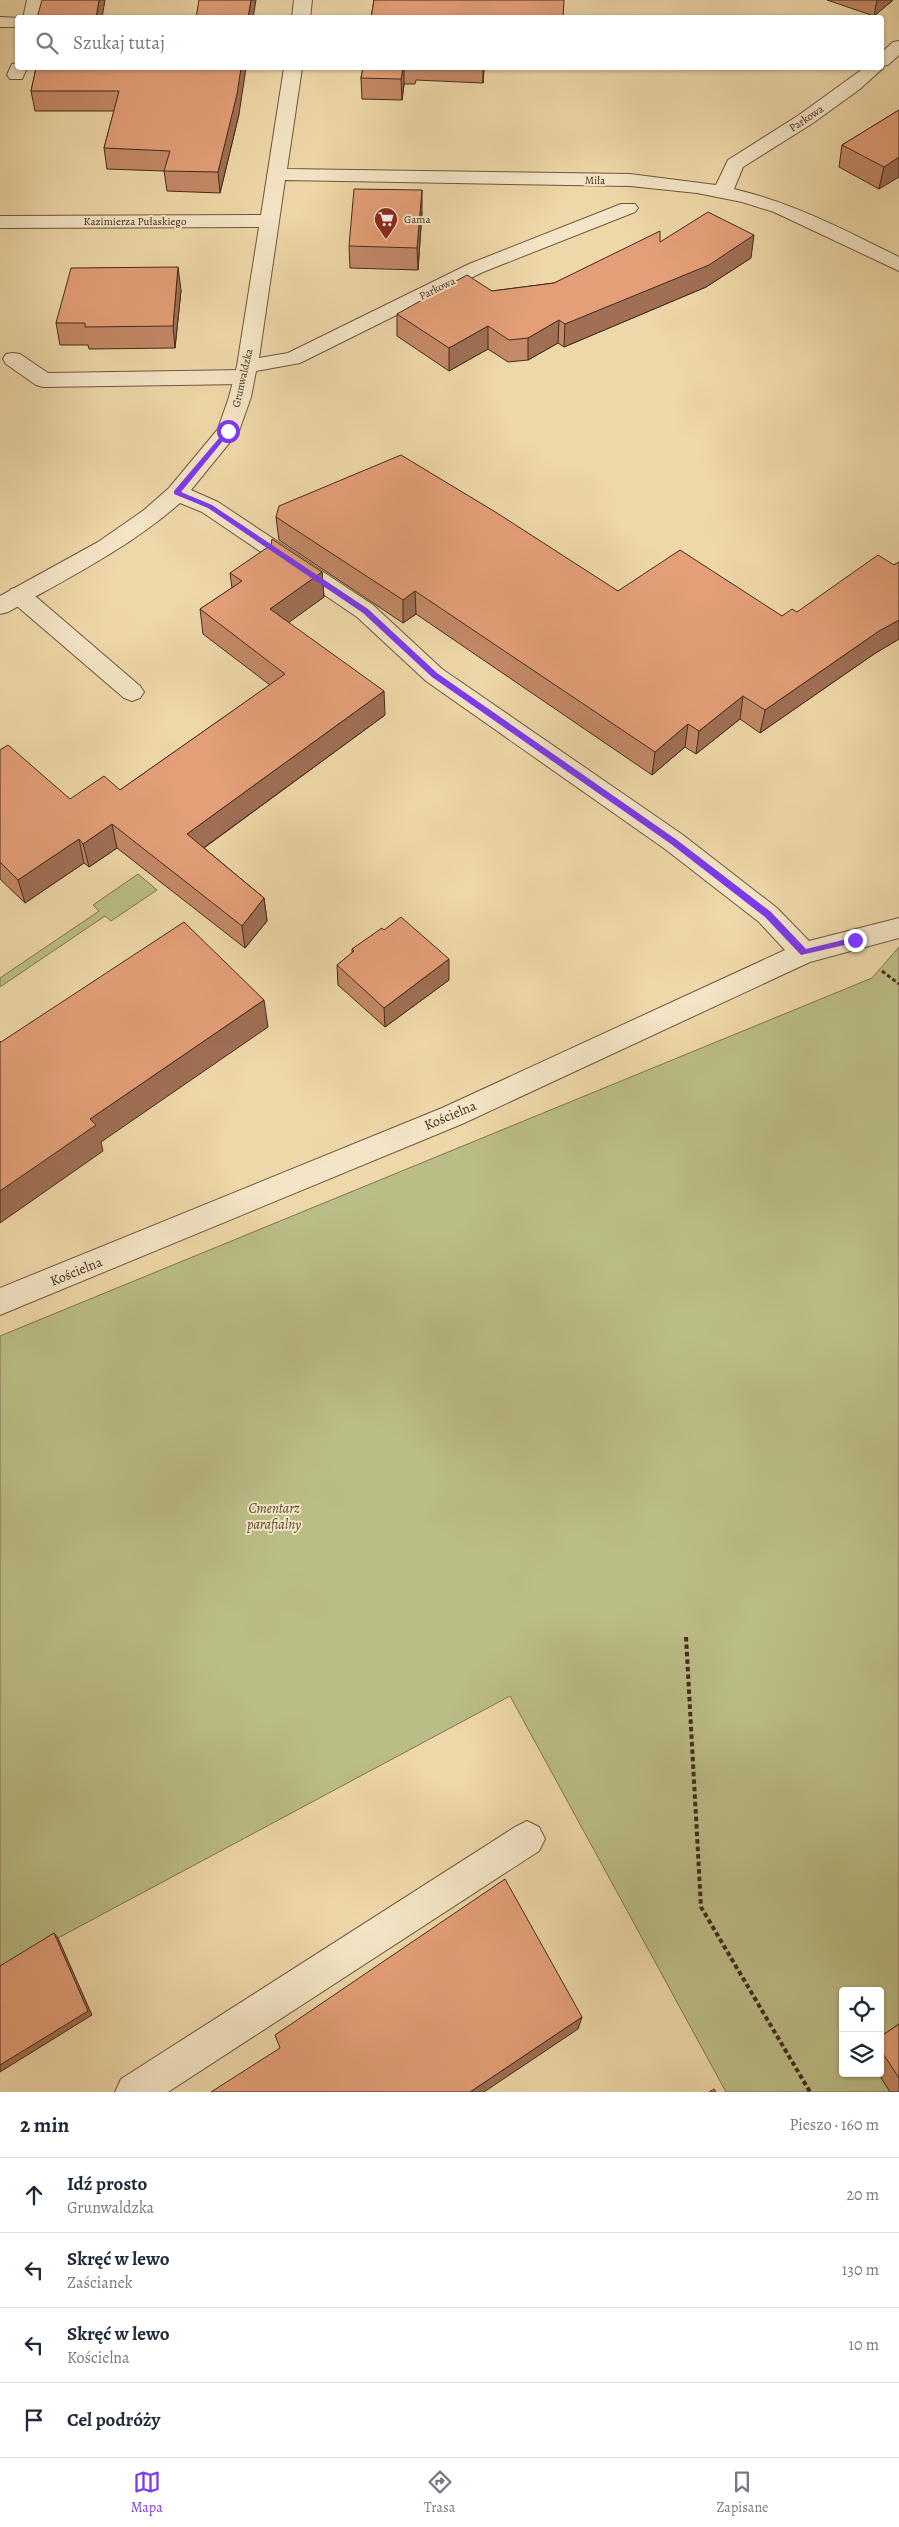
<!DOCTYPE html>
<html lang="pl">
<head>
<meta charset="utf-8">
<style>
	body { margin:0; font-family:Alegreya,serif; background:#f6f6f7; color:#1f2937 }
	.controls { position:absolute; right:15px; bottom:15px; display:grid; overflow:hidden; border-radius:5px; box-shadow:0 1px 4px #0004 }
	.controls button { width:45px; height:45px; display:grid; place-items:center; padding:0; border:0; border-bottom:1px solid #e0e1e3; background:#fff; color:#1f2937; font:25px sans-serif }
	.stop { position:absolute; width:15px; height:15px; margin:-11px; border:4px solid #7c3aed; border-radius:50%; background:#fff }
	.stop.end { background:#7c3aed; border-color:#fff; box-shadow:0 1px 5px #0008 }
	.list { margin:0; padding:0; list-style:none }
	h2 { display:flex; justify-content:space-between; align-items:center; height:65px; margin:0; padding:0 20px; font-size:21px }
	h2 small { font-size:16px; font-weight:400; color:#747a83 }
	.list li { display:grid; grid-template-columns:32px 1fr auto; gap:15px; align-items:center; box-sizing:border-box; height:75px; padding:0 20px; border-top:1px solid #e0e1e3 }
	.list b { display:block; font-size:19px; white-space:nowrap }
	.list p { margin:0; font-size:16px; white-space:nowrap; color:#747a83 }
	.list em { font-size:16px; font-style:normal; color:#747a83 }
	.icon { flex:none; width:28px; height:28px; fill:none; stroke:currentColor; stroke-width:2; stroke-linecap:round; stroke-linejoin:round }
	.map { position:relative; flex:none; width:899px; height:2092px; overflow:hidden }
	.search { position:absolute; background:#fff; box-shadow:0 1px 4px #0004; left:15px; right:15px; top:15px; height:55px; display:flex; align-items:center; gap:12px; box-sizing:border-box; padding:0 18px; border-radius:5px; color:#747a83; font-size:19px }
	.sheet { height:365px; background:#fff }
	nav { display:flex; justify-content:space-around; align-items:center; box-sizing:border-box; height:70px; border-top:1px solid #e0e1e3; background:#fff; font-size:14px; color:#747a83 }
	nav a { display:grid; justify-items:center; gap:2px }
	nav .on { color:#7c3aed }
	.map>svg:first-child { display:block }
</style>
</head>
<body>
<div class="map">
<svg width="899" height="2092" viewBox="0 0 899 2092">
	<rect width="100%" height="100%" fill="#eed7a8"/>
	<filter id="stains"><feTurbulence type="fractalNoise" baseFrequency=".004" numOctaves="4"/><feColorMatrix values="0 0 0 0 .2 0 0 0 0 .09 0 0 0 0 .02 0 0 0 .5 -.17"/></filter>
	<radialGradient id="worn" r=".72"><stop offset=".6" stop-color="#630" stop-opacity="0"/><stop offset="1" stop-color="#630" stop-opacity=".3"/></radialGradient>
	<g fill="#bbbd86" stroke="#807451" fill-rule="evenodd">
		<path d="M138 874 157 890 111 921 105 916 0 987V978L99 911 93 905Z"/>
		<path d="M899 947V2092H726L510 1696 58 1938 0 1974V1336L872 978ZM843 1991H880V2073H843Z"/>
	</g>
	<g fill="none" stroke-linecap="round" stroke-linejoin="round">
		<g stroke="#70563f" stroke-width="2">
			<g id="service">
				<path d="M27 0H45L41 18H23Z"/>
				<path d="M0 17 21 18H18V27H0Z"/>
				<path d="M18 63V68H27L22 79H10L7 75 12 64Z"/>
				<path d="M13 353 20 354 48 373 244 370 251 372 254 377 251 382 244 384 43 387 36 385 6 364 3 359 6 354Z"/>
				<path d="M19 587 27 589 140 686 144 692 140 698 132 701 124 698 11 601 7 595 11 589Z"/>
				<path d="M527 1821 539 1827 545 1839 539 1851 168 2092H115L121 2079 515 1827Z"/>
			</g>
		</g>
		<g stroke="#70563f" stroke-width="2">
			<g id="minor">
				<path d="M294 0H312L310 18H292Z"/>
				<path d="M899 41V55L888 65 882 66 883 68 860 89 813 123 743 167 734 189C793 203 845 230 899 257V271L774 212 742 202 697 193 630 186 285 180 259 358 288 353 469 264 621 204H635L638 208 635 212 483 272 300 363 256 371 251 397 239 431 191 490 218 502 373 605 442 669 683 835 777 908 809 941 899 918V938L810 962 462 1124 0 1315V1288L442 1108 785 950 759 922 665 849 426 681 357 617 202 512 180 503C129 548 68 578 8 612L0 614V596L98 542 144 510 169 488 218 429 229 397 237 366 259 227 0 228V216L261 215 284 68H302L287 169 630 174 716 185 728 160 799 115 864 68H882V52L893 42Z"/>
			</g>
		</g>
		<path stroke="#462b1c" stroke-width="3" stroke-dasharray="4 2.5" stroke-linecap="butt" d="M882 971 899 984"/>
		<path stroke="#462b1c" stroke-width="4" stroke-dasharray="4.5 3" stroke-linecap="butt" d="M686 1637 701 1907 810 2092"/>
		<use href="#service" fill="#f4e5c6" fill-rule="evenodd"/>
		<use href="#minor" fill="#f4e5c6" fill-rule="evenodd"/>
	</g>
	<g fill="#c48967" stroke="#462b1c">
		<path d="M374 0 564 18H371Z"/>
		<path d="M827 0H893L874 16Z"/>
		<path d="M36 68 239 114 220 193 167 191 164 171 107 169 104 148 114 111H35L31 91Z"/>
		<path d="M363 68H484L483 83 416 80 415 84H404L402 100 362 99 361 78Z"/>
		<path d="M899 110 879 189 839 167 842 145Z"/>
		<path d="M422 212 418 270 350 268 349 246Z"/>
		<path d="M660 242 751 258 706 287 564 347 558 343 528 360 508 362 488 349 449 371 397 336V314L492 291 554 283Z"/>
		<path d="M181 290 175 348 89 349 88 345H60L56 323Z"/>
		<path d="M276 517 618 591 782 616 797 612 894 565 899 562V639L874 654 760 733 740 719 696 754 685 747 652 775 416 614 403 623 279 540Z"/>
		<path d="M322 572 324 597 288 622 385 715 204 848 264 898 267 921 245 948 117 848 89 867 84 863 25 903 0 879V750L70 799 120 790 270 685 203 634 200 609 232 588 230 573Z"/>
		<path d="M384 930 449 980 385 1027 338 985 337 965 352 953V949Z"/>
		<path d="M899 2024V2092H890L878 2073H880V2037Z"/>
	</g>
	<g fill="#a06f54" stroke="#462b1c">
		<path d="M99 0H105L102 18H96Z"/>
		<path d="M251 0H256L253 18H248Z"/>
		<path d="M877 0H893L874 16Z"/>
		<path d="M241 68H246L239 114 220 193 218 172Z"/>
		<path d="M403 68H404V84L402 100 401 79Z"/>
		<path d="M483 68H484L483 83Z"/>
		<path d="M899 157V177L879 189 884 167Z"/>
		<path d="M422 190V212L418 270 417 248Z"/>
		<path d="M754 235 751 258 706 287 564 347 565 324Z"/>
		<path d="M178 267 181 290 175 348 173 326Z"/>
		<path d="M559 320 558 343 528 360V338Z"/>
		<path d="M488 326V349L449 371V348Z"/>
		<path d="M322 572 324 597 273 634 270 609Z"/>
		<path d="M415 591 416 614 403 623V600Z"/>
		<path d="M899 620V639L874 654 760 733 765 710 879 631Z"/>
		<path d="M384 691 385 715 191 857 187 834Z"/>
		<path d="M743 696 740 719 696 754 699 731Z"/>
		<path d="M688 724 685 747 652 775 655 752Z"/>
		<path d="M112 824 117 848 89 867 83 844Z"/>
		<path d="M79 839 84 863 25 903 18 880Z"/>
		<path d="M264 898 267 921 245 948 242 926Z"/>
		<path d="M449 959V980L385 1027 384 1008Z"/>
		<path d="M264 1000 268 1027 101 1142 103 1151 0 1223V1191L90 1119Z"/>
		<path d="M54 1933 58 1938 92 2015 0 2072V2065Z"/>
		<path d="M582 2017 578 2029 484 2092H470Z"/>
	</g>
	<g fill="#e49f78" stroke="#462b1c">
		<path d="M42 0H99L96 18H37Z"/>
		<path d="M199 0H251L248 18H196Z"/>
		<path d="M374 0H564L563 18 489 16 488 18H371Z"/>
		<path d="M36 68H241L237 94 218 172 164 171 170 151 104 148 119 91H31Z"/>
		<path d="M363 68H403L401 79 361 78Z"/>
		<path d="M899 110V157L884 167 842 145Z"/>
		<path d="M354 189 422 190 417 248 349 246Z"/>
		<path d="M708 212 754 235 709 265 565 324 559 320 528 338 509 340 488 326 449 348 397 314 467 275 492 291 554 283 660 231V242Z"/>
		<path d="M178 267 173 326 85 327V323H56L71 268Z"/>
		<path d="M401 455 497 513 618 591 680 550 782 616 792 609 797 612 878 555 894 565 899 562V620L879 631 765 710 743 696 699 731 688 724 655 752 415 591 403 600 276 517 279 506Z"/>
		<path d="M272 539 322 572 270 609 384 691 187 834 264 898 242 926 112 824 83 844 79 839 18 880 0 862V750L8 745 70 799 104 776 120 790 285 674 200 609 242 581 230 573 271 545Z"/>
		<path d="M401 917 449 959 384 1008 337 965 354 951 352 949 382 928 384 930Z"/>
		<path d="M184 922 264 1000 90 1119 96 1125 0 1191V1041L1 1042Z"/>
		<path d="M505 1879 582 2017 470 2092H211L280 2048 275 2035Z"/>
		<path d="M54 1933 88 2011 0 2065V1966Z"/>
		<path d="M899 2024V2078L880 2049V2037Z"/>
		<path d="M714 2089 716 2092H709Z"/>
	</g>
	<path fill="#7c3aed" d="M226 430 231 431 181 492 212 505 368 609 437 673 677 840 771 912 806 949 855 937 858 938V942L801 955 765 917 671 844 432 677 363 613 208 508 174 494V491Z"/>
	<defs>
		<g id="supermarket-pin" transform="scale(1.25)"><path d="M0 17L-7.5 6A9.5 9.5 0 1 1 7.5 6Z" fill="#8f2418" stroke="#f4e5c6"/><path d="M-6-5.5h2.5l.6 2H6L4.5 2H-2.5L-4.4-4H-6ZM-1.5 3.2a1.3 1.3 0 1 0 .1 0ZM3 3.2a1.3 1.3 0 1 0 .1 0Z" fill="#fff"/></g>
	</defs>
	<g fill-rule="evenodd">
		<use href="#supermarket-pin" x="386" y="219"/>
	</g>
	<g text-anchor="middle" stroke-width="4" stroke-linejoin="round" paint-order="stroke">
		<g font-size="11" fill="#462b1c" stroke="#f4e5c6">
			<text transform="translate(806 118) rotate(-34)" y="4">Parkowa</text>
			<text transform="translate(595 180) rotate(1)" y="4">Miła</text>
			<text x="135" y="225">Kazimierza Pułaskiego</text>
			<text transform="translate(437 288) rotate(-26)" y="4">Parkowa</text>
			<text transform="translate(242 378) rotate(-77)" y="4">Grunwaldzka</text>
		</g>
		<g font-size="11" fill="#462b1c" stroke="#f4e5c6" text-anchor="start">
			<text x="404" y="223">Gama</text>
		</g>
		<g font-size="14" fill="#462b1c" stroke="#f4e5c6">
			<text transform="translate(450 1115) rotate(-23)" y="5">Kościelna</text>
			<text transform="translate(76 1271) rotate(-22)" y="5">Kościelna</text>
		</g>
		<g font-size="14" font-style="italic" fill="#5d4831" stroke="#f4e5c6">
			<text x="274" y="1513">Cmentarz<tspan x="274" dy="16">parafialny</tspan></text>
		</g>
	</g>
	<rect width="100%" height="100%" filter="url(#stains)"/>
	<rect width="100%" height="100%" fill="url(#worn)"/>
</svg>
<div class="controls">
<button><svg class="icon" aria-label="locate" viewBox="0 0 24 24"><circle cx="12" cy="12" r="6"/><path d="M12 2v4M12 18v4M2 12h4M18 12h4"/></svg></button>
<button><svg class="icon" aria-label="layers" viewBox="0 0 24 24"><path d="M12 4l9 5-9 5-9-5zM3 14l9 5 9-5"/></svg></button>
</div>
<div class="stop" style="left:228px;top:431px"></div>
<div class="stop end" style="left:855px;top:940px"></div>
<div class="search"><svg class="icon" aria-label="search" viewBox="0 0 24 24"><circle cx="10" cy="10" r="6"/><path d="M15 15l6 6"/></svg>Szukaj tutaj</div>
</div>
<section class="sheet">
<h2>2 min<small>Pieszo · 160 m</small></h2>
<ul class="list">
<li><svg class="icon" aria-label="ahead" viewBox="0 0 24 24"><path d="M12 20V5M6 11l6-6 6 6"/></svg><div><b>Idź prosto</b><p>Grunwaldzka</p></div><em>20 m</em></li>
<li><svg class="icon" aria-label="left" viewBox="0 0 24 24"><path d="M17 20v-9H6M10 6l-5 5 5 5"/></svg><div><b>Skręć w lewo</b><p>Zaścianek</p></div><em>130 m</em></li>
<li><svg class="icon" aria-label="left" viewBox="0 0 24 24"><path d="M17 20v-9H6M10 6l-5 5 5 5"/></svg><div><b>Skręć w lewo</b><p>Kościelna</p></div><em>10 m</em></li>
<li><svg class="icon" aria-label="arrive" viewBox="0 0 24 24"><path d="M6 21V4h12l-3 4 3 4H6"/></svg><div><b>Cel podróży</b></div></li>
</ul>
</section>
<nav>
<a class="on"><svg class="icon" aria-label="map" viewBox="0 0 24 24"><path d="M3 6l6-2 6 2 6-2v14l-6 2-6-2-6 2zM9 4v14M15 6v14"/></svg>Mapa</a>
<a><svg class="icon" aria-label="directions" viewBox="0 0 24 24"><path d="M12 3l9 9-9 9-9-9zM9 14v-3h6M13 9l2 2-2 2"/></svg>Trasa</a>
<a><svg class="icon" aria-label="saved" viewBox="0 0 24 24"><path d="M7 4h10v16l-5-4-5 4z"/></svg>Zapisane</a>
</nav>
</body>
</html>
